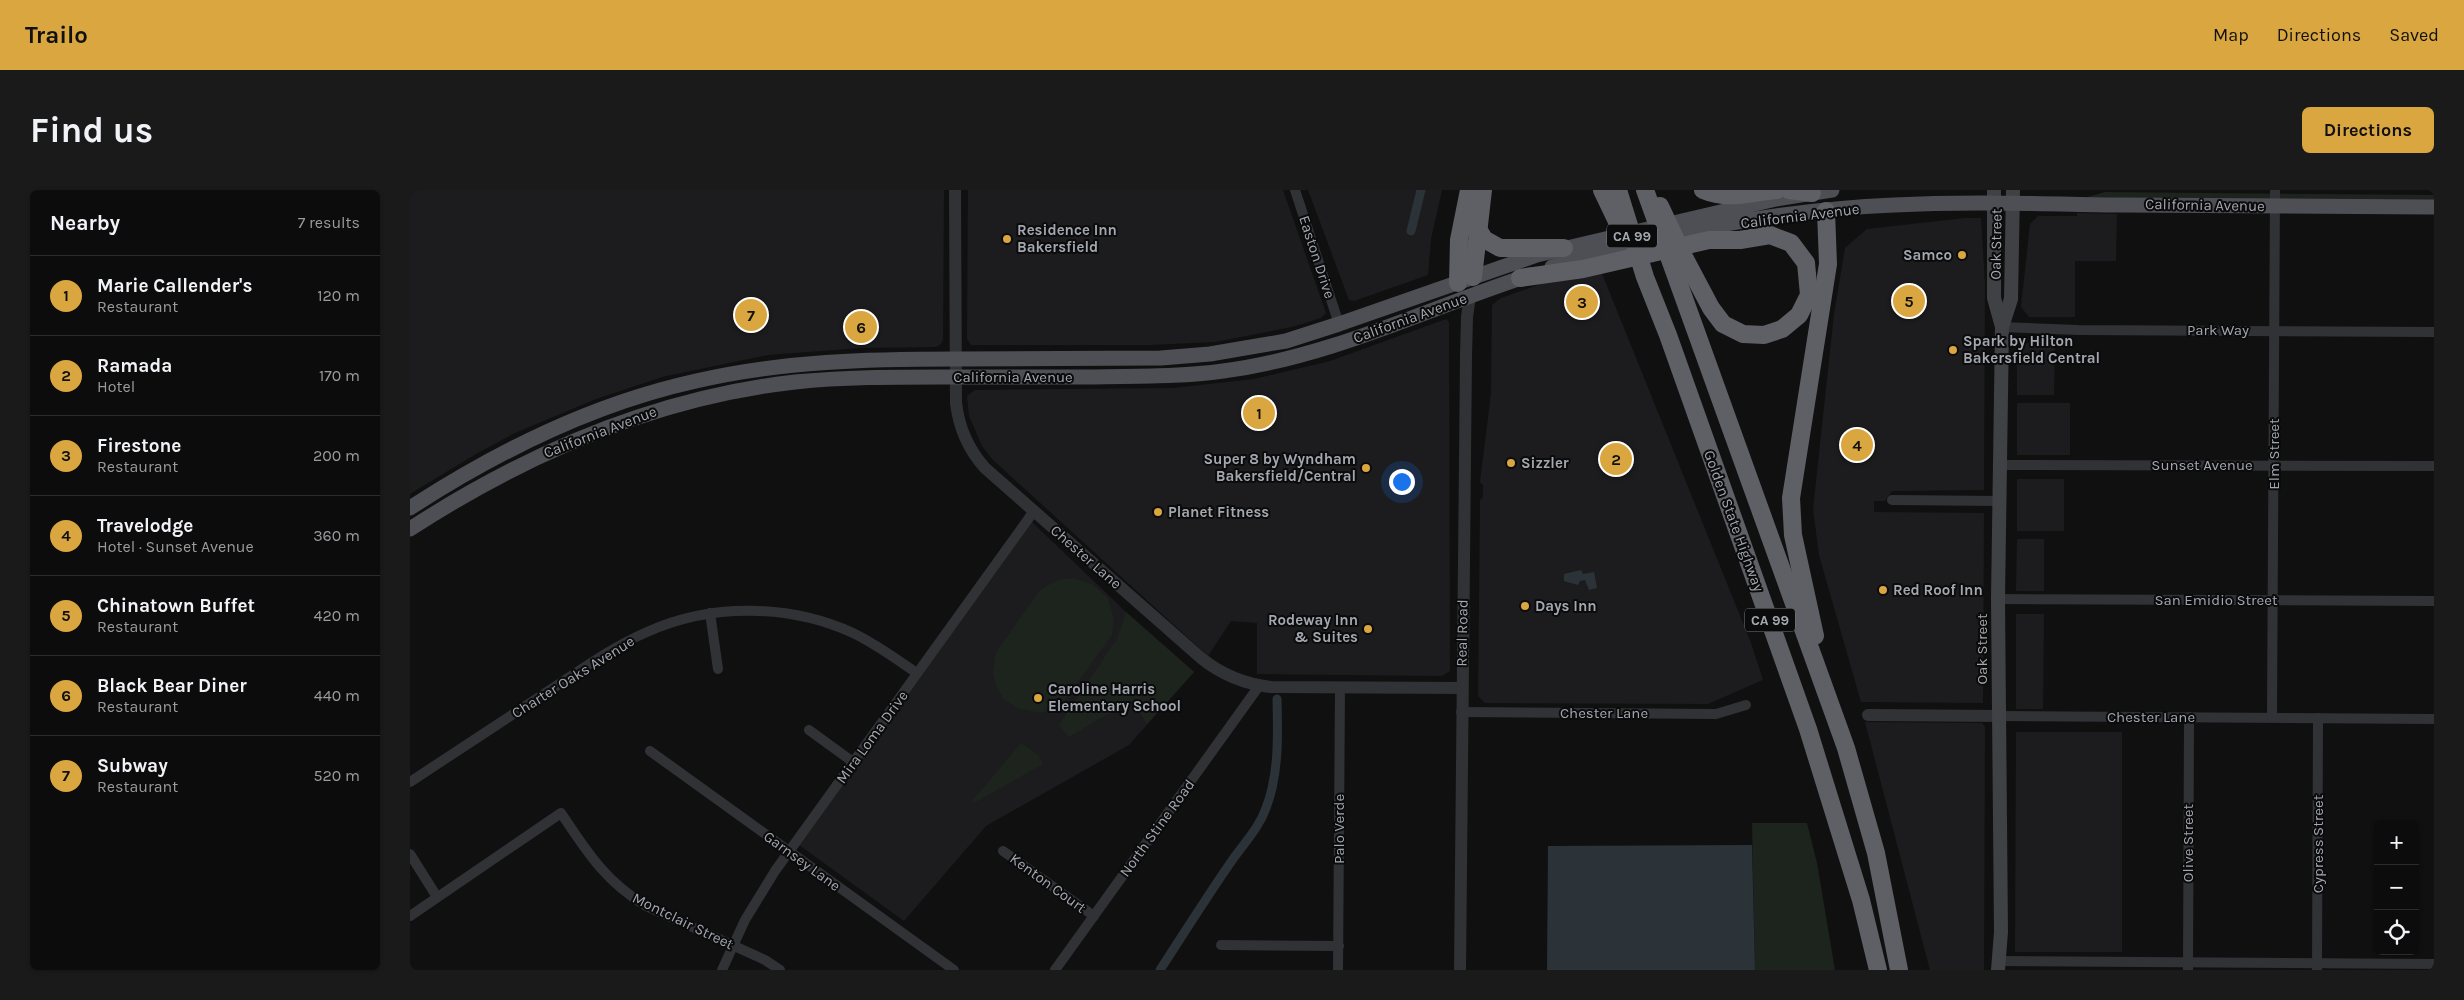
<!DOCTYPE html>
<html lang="en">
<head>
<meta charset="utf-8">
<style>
	body { margin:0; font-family:Karla,sans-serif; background:#1a1a1b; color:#f1f3f6 }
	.controls { position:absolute; right:15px; bottom:15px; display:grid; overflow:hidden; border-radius:8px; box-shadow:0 1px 4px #0004 }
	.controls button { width:45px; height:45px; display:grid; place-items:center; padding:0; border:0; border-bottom:1px solid #2c2c2e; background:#0c0c0d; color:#f1f3f6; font:25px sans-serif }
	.you { position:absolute; left:991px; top:291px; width:18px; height:18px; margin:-12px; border:4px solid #fff; border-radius:50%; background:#1a73e8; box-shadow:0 0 0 8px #1a73e833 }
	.badge { display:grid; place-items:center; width:32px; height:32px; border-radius:50%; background:#daa63f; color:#111; font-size:16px; font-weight:700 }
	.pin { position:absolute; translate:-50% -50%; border:2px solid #fff; box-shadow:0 1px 5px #0006 }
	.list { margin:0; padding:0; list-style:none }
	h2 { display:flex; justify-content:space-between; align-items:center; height:65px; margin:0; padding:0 20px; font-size:21px }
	h2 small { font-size:16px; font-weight:400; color:#9a9b9d }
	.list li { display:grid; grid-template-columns:32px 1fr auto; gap:15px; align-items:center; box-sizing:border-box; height:80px; padding:0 20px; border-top:1px solid #2c2c2e }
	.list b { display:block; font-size:19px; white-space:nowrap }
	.list p { margin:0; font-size:16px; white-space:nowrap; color:#9a9b9d }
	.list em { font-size:16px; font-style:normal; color:#9a9b9d }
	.icon { flex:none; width:28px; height:28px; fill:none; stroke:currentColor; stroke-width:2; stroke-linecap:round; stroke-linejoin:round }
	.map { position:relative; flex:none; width:2024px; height:780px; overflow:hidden; border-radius:8px }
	header { display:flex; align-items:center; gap:30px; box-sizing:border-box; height:70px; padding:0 25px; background:#daa63f; color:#111 }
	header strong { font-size:24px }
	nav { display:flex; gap:28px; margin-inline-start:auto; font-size:18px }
	.intro { display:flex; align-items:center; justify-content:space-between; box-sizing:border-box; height:120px; padding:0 30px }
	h1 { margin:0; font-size:35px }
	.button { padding:12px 22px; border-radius:8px; background:#daa63f; color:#111; font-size:18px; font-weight:700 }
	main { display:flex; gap:30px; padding:0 30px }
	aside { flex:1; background:#0c0c0d; border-radius:8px; box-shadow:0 1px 4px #0004 }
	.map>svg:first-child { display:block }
</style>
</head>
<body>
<header>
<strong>Trailo</strong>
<nav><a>Map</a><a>Directions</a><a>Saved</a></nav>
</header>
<div class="intro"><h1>Find us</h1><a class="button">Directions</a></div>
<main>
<aside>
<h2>Nearby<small>7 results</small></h2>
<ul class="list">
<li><span class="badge">1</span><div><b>Marie Callender's</b><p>Restaurant</p></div><em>120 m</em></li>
<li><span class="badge">2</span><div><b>Ramada</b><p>Hotel</p></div><em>170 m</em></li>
<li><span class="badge">3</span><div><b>Firestone</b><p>Restaurant</p></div><em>200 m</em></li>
<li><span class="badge">4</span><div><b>Travelodge</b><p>Hotel · Sunset Avenue</p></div><em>360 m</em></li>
<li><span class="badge">5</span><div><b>Chinatown Buffet</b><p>Restaurant</p></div><em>420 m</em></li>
<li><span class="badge">6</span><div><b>Black Bear Diner</b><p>Restaurant</p></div><em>440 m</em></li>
<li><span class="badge">7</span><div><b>Subway</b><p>Restaurant</p></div><em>520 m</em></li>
</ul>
</aside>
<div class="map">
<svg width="2024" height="780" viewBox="0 0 2024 780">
	<rect width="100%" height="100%" fill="#101011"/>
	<g fill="#1c1c1e">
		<path d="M0 0H534L533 149 531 154 526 157 450 158 358 165 252 187 186 209 105 243 66 264 0 304Z"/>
		<path d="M558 0H873L916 123 911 128 882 137 805 152 741 155H561L557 149Z"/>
		<path d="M898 0H1032L1021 49 1018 85 944 111 939 110Z"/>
		<path d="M1667 23 1707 24 1706 71H1665V127H1619L1611 117 1620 34 1628 26H1667Z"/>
		<path d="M1555 28H1571L1575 94 1574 300 1482 301 1475 311H1464V322L1574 323 1573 513 1451 512 1409 365 1403 319 1424 124 1435 58 1457 39Z"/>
		<path d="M1191 81 1341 453 1353 490 1298 514 1075 513 1068 506 1070 310 1073 307V295L1070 292 1081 203 1082 115 1091 108 1131 94Z"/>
		<path d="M1036 129 1039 132 1040 481 1032 486 847 484V433L821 431 798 466 582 269 572 256 559 226 557 206 565 200 763 198 844 189 920 171Z"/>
		<path d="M1607 153H1645L1644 205H1607Z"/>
		<rect x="1607" y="213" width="53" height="52"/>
		<rect x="1607" y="289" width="47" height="52"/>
		<path d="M622 332 716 422 784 482 719 555 576 636 494 731 389 655Z"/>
		<path d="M1607 349H1634V401H1606Z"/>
		<path d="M1606 424H1634L1633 519H1606Z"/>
		<path d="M1455 532 1572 533 1575 537 1574 780H1520Z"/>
		<path d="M1606 542H1712V762H1605Z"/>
	</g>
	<g fill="#1d231d">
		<path d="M1695 2 2024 5V10L1674 8Z"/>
		<path d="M663 388 682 394 698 408 704 429 702 445 652 514 632 523 609 519 593 509 586 496 583 482 586 462 631 399 648 390Z"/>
		<path d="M716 422 784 482 737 534 722 510 659 547 649 535 708 447Z"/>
		<path d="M611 553 628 565 633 574 564 613 562 611Z"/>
		<path d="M1342 633H1397L1407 673 1425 780H1345Z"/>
	</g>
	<g fill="#2b3238">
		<path d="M1171 380 1173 384 1184 382 1187 398 1179 400 1175 390 1170 391 1168 395 1154 391V384Z"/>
		<path d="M1342 655 1345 780H1137L1138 656Z"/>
	</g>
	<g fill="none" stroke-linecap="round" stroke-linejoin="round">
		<g stroke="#2b3238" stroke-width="9">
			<path d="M1001 41 1011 0"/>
			<path d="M750 780C774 743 798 705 823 669 835 652 849 638 856 618 869 585 868 544 867 509"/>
		</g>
		<g stroke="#313235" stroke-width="10">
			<path d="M885 0 929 134"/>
			<path d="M1592 137 1668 140 2024 142"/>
			<path d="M1590 275 2024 276"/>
			<path d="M1482 310 1590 311"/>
			<path d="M1588 409 2024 411"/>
			<path d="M300 423 308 479"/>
			<path d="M1051 522 1306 524 1336 515"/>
			<path d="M1589 526 2024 529"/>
			<path d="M1862 527 1865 0"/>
			<path d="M399 540 443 572"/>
			<path d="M240 561 544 780"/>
			<path d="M0 592C47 561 93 531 140 500 171 480 202 457 237 442 301 413 379 414 443 443 466 454 486 469 507 483"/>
			<path d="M593 661 684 726"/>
			<path d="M0 664 27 707"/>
			<path d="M0 726 151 623C177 662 195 691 236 716L355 770 370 780"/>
			<path d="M811 755 929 756"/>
			<path d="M1588 771 2024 774"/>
			<path d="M1907 779 1908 528"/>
			<path d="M312 780 335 730 365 681 624 321"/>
			<path d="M645 780 849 496"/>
			<path d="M928 780 930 497"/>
			<path d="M1778 780 1779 527"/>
		</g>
		<g stroke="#313235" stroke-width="12">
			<path d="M545 0 546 213C549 239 558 259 575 278L791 468C812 485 834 494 861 497L1051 498"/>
			<path d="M1458 525 1589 526"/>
			<path d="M1050 780 1056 166 1057 127 1060 106"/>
		</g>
		<g stroke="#404145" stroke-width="14">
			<path d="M1584 0V108L1592 137 1588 409 1591 742 1588 780"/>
			<path d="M1592 137 1601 109 1603 0"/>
		</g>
		<g stroke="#4e4f54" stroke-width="15">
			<path d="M1142 77C1249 42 1371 20 1484 15 1559 11 1636 14 1711 15 1816 16 1920 16 2024 17"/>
			<path d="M0 318C88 261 182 214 286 191 372 171 459 169 547 169 615 169 683 168 751 168L800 164 876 151 929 134 1127 65 1366 9 1422 0"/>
			<path d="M0 339C117 263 245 208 385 192 434 187 483 187 532 187 583 187 633 187 684 187 727 186 770 187 813 181 921 167 1018 118 1120 85"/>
		</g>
		<g stroke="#5e6066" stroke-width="18">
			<path d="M1192 0 1213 44"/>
			<path d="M1208 0 1235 87 1258 145 1398 539 1451 710 1468 780"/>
			<path d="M1235 0 1436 558 1466 663 1489 780"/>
			<path d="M1293 0C1319 11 1341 2 1367 0"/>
			<path d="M1379 0 1402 3"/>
			<path d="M1067 37 1074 49 1090 58H1154"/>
			<path d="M1063 87 1073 0"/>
			<path d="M1110 88 1173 79 1299 50H1330L1360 45 1381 53 1396 73 1399 105 1389 125 1372 139 1354 145 1333 144 1313 134 1301 118 1274 67 1250 16"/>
			<path d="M1048 93 1049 50 1059 0"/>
			<path d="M1405 446 1383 345 1381 308 1418 74 1416 21"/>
		</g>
	</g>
	<g fill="#daa63f" stroke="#0b0b0c" stroke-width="2">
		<circle cx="597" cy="49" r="5"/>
		<circle cx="1552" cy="65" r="5"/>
		<circle cx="1543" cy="160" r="5"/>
		<circle cx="1101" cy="273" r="5"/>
		<circle cx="956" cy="278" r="5"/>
		<circle cx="748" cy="322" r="5"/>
		<circle cx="1473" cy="400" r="5"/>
		<circle cx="1115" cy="416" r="5"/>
		<circle cx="958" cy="439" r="5"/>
		<circle cx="628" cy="508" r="5"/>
	</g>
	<g text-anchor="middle" stroke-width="4" stroke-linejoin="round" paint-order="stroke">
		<g fill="#0b0b0c" stroke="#75787f" stroke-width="1">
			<rect x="1197" y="34.5" width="50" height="23" rx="4"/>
			<rect x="1335" y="418.5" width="50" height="23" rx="4"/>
		</g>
		<g font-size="14" font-weight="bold" fill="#a3a7b0">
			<text x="1222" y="51">CA 99</text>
			<text x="1360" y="435">CA 99</text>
		</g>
		<g font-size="15" fill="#a3a7b0" stroke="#0b0b0c">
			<text transform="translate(1795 15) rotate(1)" y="5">California Avenue</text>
			<text transform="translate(1390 26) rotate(-7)" y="5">California Avenue</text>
			<text transform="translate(1586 54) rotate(-89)" y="5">Oak Street</text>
			<text transform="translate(907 67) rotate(72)" y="5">Easton Drive</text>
			<text transform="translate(1000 128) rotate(-20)" y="5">California Avenue</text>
			<text x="1808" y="145">Park Way</text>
			<text x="603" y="192">California Avenue</text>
			<text transform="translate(190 242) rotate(-21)" y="5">California Avenue</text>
			<text transform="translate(1864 264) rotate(-90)" y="5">Elm Street</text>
			<text x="1792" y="280">Sunset Avenue</text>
			<text transform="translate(1324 331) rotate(70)" y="5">Golden State Highway</text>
			<text transform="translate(676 367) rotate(41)" y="5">Chester Lane</text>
			<text x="1806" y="415">San Emidio Street</text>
			<text transform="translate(1052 443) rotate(-89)" y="5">Real Road</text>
			<text transform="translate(1572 459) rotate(-90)" y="5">Oak Street</text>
			<text transform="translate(163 487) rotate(-32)" y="5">Charter Oaks Avenue</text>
			<text x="1194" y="528">Chester Lane</text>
			<text x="1741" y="532">Chester Lane</text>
			<text transform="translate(462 547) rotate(-54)" y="5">Mira Loma Drive</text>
			<text transform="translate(747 638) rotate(-54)" y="5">North Stine Road</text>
			<text transform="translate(929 639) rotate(-90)" y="5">Palo Verde</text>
			<text transform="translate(1778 653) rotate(-90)" y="5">Olive Street</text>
			<text transform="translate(1908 654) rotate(-90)" y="5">Cypress Street</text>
			<text transform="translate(392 671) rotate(36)" y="5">Garnsey Lane</text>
			<text transform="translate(638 693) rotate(36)" y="5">Kenton Court</text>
			<text transform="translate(273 731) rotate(26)" y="5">Montclair Street</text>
		</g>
		<g font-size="15" font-weight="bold" fill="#a3a7b0" stroke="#0b0b0c" text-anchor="start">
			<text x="607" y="45">Residence Inn<tspan x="607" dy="17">Bakersfield</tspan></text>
			<text x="1542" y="70" text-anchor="end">Samco</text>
			<text x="1553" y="156">Spark by Hilton<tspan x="1553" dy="17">Bakersfield Central</tspan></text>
			<text x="946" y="274" text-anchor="end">Super 8 by Wyndham<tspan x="946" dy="17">Bakersfield/Central</tspan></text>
			<text x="1111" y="278">Sizzler</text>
			<text x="758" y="327">Planet Fitness</text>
			<text x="1483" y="405">Red Roof Inn</text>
			<text x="1125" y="421">Days Inn</text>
			<text x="948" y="435" text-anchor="end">Rodeway Inn<tspan x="948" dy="17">&amp; Suites</tspan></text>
			<text x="638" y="504">Caroline Harris<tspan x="638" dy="17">Elementary School</tspan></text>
		</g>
	</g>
</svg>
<div class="controls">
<button>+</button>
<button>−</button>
<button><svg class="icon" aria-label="locate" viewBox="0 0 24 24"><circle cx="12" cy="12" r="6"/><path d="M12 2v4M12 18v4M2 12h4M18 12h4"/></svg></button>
</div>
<div class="you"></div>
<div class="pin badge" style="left:849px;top:223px">1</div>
<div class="pin badge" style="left:1206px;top:269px">2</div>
<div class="pin badge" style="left:1172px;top:112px">3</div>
<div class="pin badge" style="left:1447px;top:255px">4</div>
<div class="pin badge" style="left:1499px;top:111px">5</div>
<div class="pin badge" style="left:451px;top:137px">6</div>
<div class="pin badge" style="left:341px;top:125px">7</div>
</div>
</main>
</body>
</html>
